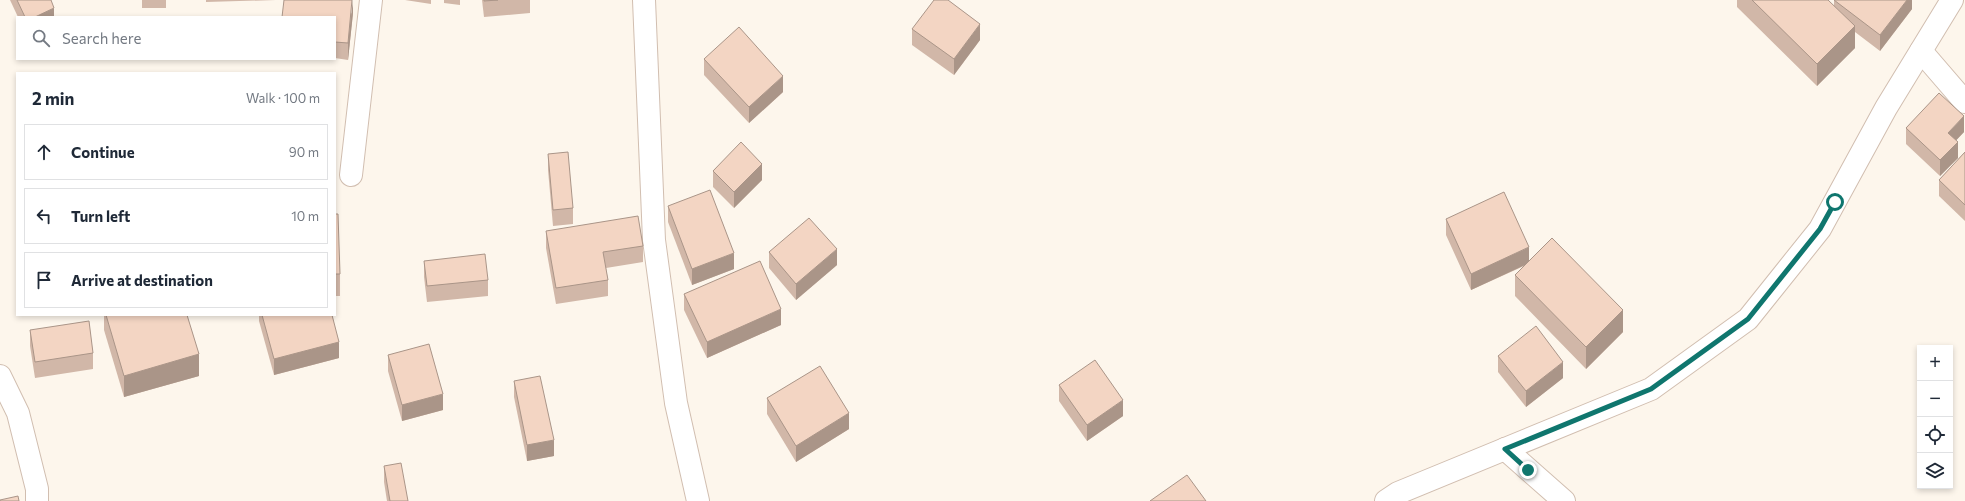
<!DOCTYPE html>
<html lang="en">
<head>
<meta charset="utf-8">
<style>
	body { margin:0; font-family:Commissioner,sans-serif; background:#f2f2f3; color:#1f2937 }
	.controls { position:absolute; right:12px; bottom:12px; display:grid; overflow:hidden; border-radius:0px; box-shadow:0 2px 6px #0003 }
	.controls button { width:36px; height:36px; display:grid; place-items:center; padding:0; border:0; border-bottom:1px solid #e0e1e3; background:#fff; color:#1f2937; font:20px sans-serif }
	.stop { position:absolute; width:12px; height:12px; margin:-9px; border:3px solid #0f766e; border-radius:50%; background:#fff }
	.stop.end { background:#0f766e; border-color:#fff; box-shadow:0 1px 4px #0008 }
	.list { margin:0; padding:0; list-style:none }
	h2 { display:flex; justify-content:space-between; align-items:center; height:52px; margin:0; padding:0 16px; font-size:17px }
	h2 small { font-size:13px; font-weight:400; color:#747a83 }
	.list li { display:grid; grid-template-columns:26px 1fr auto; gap:12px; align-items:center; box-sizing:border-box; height:56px; margin:0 8px 8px; padding:0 8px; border:1px solid #e0e1e3; border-radius:0px }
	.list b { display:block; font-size:15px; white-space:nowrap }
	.list em { font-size:13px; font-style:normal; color:#747a83 }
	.icon { flex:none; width:22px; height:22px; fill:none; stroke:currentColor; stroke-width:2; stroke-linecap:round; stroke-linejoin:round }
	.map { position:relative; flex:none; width:1965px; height:501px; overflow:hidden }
	.search { position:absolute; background:#fff; box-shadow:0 2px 6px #0003; left:16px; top:16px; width:320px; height:44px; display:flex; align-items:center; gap:10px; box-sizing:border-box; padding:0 14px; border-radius:0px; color:#747a83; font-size:15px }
	.panel { position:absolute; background:#fff; box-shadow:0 2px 6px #0003; left:16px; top:72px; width:320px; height:244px; border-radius:0px }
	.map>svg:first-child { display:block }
</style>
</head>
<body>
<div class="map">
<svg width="1965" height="501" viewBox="0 0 1965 501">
	<rect width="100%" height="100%" fill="#fdf6ec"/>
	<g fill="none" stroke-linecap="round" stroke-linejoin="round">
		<g stroke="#d1beb0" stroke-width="24">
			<g id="street">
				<path d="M644 0 654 240 676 403 698 501"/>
				<path d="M1921 51 1965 102"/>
				<path d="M351 175 371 0"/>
				<path d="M0 376 18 413 37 489V501"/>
				<path d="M1505 449 1564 501"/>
				<path d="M1386 501 1398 493 1651 389 1748 319 1820 229 1886 108 1952 0"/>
			</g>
		</g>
		<use href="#street" stroke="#fff" stroke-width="22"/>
	</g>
	<g fill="#d1b7a8">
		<path d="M10 0H51L54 17H18Z"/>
		<rect x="142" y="0" width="24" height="8"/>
		<path d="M206 0H276L206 2Z"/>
		<path d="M405 0H431V4Z"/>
		<path d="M444 0H460V5L444 3Z"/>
		<path d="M482 0H530V13L484 17Z"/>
		<path d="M1737 0H1828L1834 6V0H1912V9L1880 51 1855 32V48L1817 86 1737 7Z"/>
		<path d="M353 13 348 60 335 58V17Z"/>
		<path d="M912 29 980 40 954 75 912 45Z"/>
		<path d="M704 59 783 92 749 123 704 75Z"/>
		<path d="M1906 128 1964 132 1956 140 1958 158 1940 176 1906 144Z"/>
		<path d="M1965 152V221L1939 196V180Z"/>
		<path d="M548 154 573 208V224L553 226 548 170Z"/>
		<path d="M713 171 762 180 734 208 713 187Z"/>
		<path d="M668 206 734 269 692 285 668 222Z"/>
		<path d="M335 214 340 274V296H335Z"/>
		<path d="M1446 219 1529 261 1623 332 1586 369 1515 296V275L1524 266 1471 290 1446 235Z"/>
		<path d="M546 231 643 246V262L606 268 608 280V296L556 304 546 248Z"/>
		<path d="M769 252 837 265 796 300 769 268Z"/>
		<path d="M424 261 488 280V296L427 302 424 277Z"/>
		<path d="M684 294 781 325 707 358 684 310Z"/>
		<path d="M104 315H187L199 376 124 397 104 330Z"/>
		<path d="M259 315H332L339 358 274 375 259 321Z"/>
		<path d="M30 330 93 353V369L35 378 30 346Z"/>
		<path d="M388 355 443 410 402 421 388 371Z"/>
		<path d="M1498 356 1563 378 1526 407 1498 372Z"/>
		<path d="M514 381 554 456 527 461 514 397Z"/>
		<path d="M1059 385 1123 416 1087 441 1059 401Z"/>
		<path d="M767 398 849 429 796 462 767 414Z"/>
		<path d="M384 466 408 501H387L384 482Z"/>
	</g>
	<g fill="#aa9588">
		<path d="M353 0V13L348 60V43Z"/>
		<path d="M1907 0H1912V9L1880 51V35Z"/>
		<path d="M54 8V17H35Z"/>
		<path d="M980 24V40L954 75V59Z"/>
		<path d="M1855 26V48L1817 86V64Z"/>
		<path d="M783 76V92L749 123V107Z"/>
		<path d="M1964 116V132L1948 149V133Z"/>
		<path d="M1958 142V158L1940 176V160Z"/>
		<path d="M762 164V180L734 208V192Z"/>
		<path d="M1529 247V263L1471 290V274Z"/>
		<path d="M837 249V265L796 300V284Z"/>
		<path d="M734 253V269L692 285V269Z"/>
		<path d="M781 309V325L707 358V342Z"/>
		<path d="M1623 310V332L1586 369V347Z"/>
		<path d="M339 342V358L274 375V359Z"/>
		<path d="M199 354V376L124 397V376Z"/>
		<path d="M1563 362V378L1526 407V391Z"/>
		<path d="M443 394V410L402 421V405Z"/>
		<path d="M1123 400V416L1087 441V425Z"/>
		<path d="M849 413V429L796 462V446Z"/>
		<path d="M554 440V456L527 461V445Z"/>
	</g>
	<g fill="#f3d5c3" stroke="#aa9588">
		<path d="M17 0H51L54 8 35 17H25Z"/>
		<path d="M284 0H352L348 43 335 42V17H282Z"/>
		<path d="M484 0H498L484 1Z"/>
		<path d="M934 0H948L980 24 954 59 912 29Z"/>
		<path d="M1752 0H1828L1855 26 1817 64Z"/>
		<path d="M1834 0H1907L1880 35Z"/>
		<path d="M739 27 783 76 749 107 704 59Z"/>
		<path d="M1939 93 1964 116 1948 133 1958 142 1940 160 1906 128Z"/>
		<path d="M741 142 762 164 734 192 713 171Z"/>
		<path d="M568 152 573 208 553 210 548 154Z"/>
		<path d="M1965 152V205L1939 180Z"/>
		<path d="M710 190 734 253 692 269 668 206Z"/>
		<path d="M1504 192 1529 247 1471 274 1446 219Z"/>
		<path d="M335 214H338L340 274H335Z"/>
		<path d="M638 216 643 246 603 252 608 280 556 288 546 231Z"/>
		<path d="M809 218 837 249 796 284 769 252Z"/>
		<path d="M1552 238 1623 310 1586 347 1515 275Z"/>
		<path d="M485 254 488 280 427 286 424 261Z"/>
		<path d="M760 261 781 309 707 342 684 294Z"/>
		<path d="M106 315H187L199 354 124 376Z"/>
		<path d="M262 315H332L339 342 274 359Z"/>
		<path d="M89 321 93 353 35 362 30 330Z"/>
		<path d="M1536 326 1563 362 1526 391 1498 356Z"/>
		<path d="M429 344 443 394 402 405 388 355Z"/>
		<path d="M1095 360 1123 400 1087 425 1059 385Z"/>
		<path d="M820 366 849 413 796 446 767 398Z"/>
		<path d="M540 376 554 440 527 445 514 381Z"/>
		<path d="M401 463 408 501H390L384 466Z"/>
		<path d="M1187 475 1206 501H1150Z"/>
		<path d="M18 496 19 501H0V500Z"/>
	</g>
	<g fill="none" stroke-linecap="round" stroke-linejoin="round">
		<path stroke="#0f766e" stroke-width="5" d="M1528 470 1505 449 1651 389 1748 319 1820 229 1835 202"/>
	</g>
</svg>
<div class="controls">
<button>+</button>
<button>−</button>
<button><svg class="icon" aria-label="locate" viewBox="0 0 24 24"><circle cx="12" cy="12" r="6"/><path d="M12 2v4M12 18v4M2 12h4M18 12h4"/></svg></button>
<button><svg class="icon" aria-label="layers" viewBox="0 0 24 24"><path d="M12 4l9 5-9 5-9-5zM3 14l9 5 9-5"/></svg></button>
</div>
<div class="stop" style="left:1835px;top:202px"></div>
<div class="stop end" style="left:1528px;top:470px"></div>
<div class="search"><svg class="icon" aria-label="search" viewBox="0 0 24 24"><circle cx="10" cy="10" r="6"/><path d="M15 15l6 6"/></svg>Search here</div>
<section class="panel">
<h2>2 min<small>Walk · 100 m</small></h2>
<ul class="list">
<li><svg class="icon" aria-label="ahead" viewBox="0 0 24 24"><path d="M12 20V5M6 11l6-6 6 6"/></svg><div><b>Continue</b></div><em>90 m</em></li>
<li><svg class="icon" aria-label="left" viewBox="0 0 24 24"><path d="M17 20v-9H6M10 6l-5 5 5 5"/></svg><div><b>Turn left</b></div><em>10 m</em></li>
<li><svg class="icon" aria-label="arrive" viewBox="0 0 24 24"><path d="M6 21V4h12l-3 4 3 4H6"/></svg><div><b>Arrive at destination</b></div></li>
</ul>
</section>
</div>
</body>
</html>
